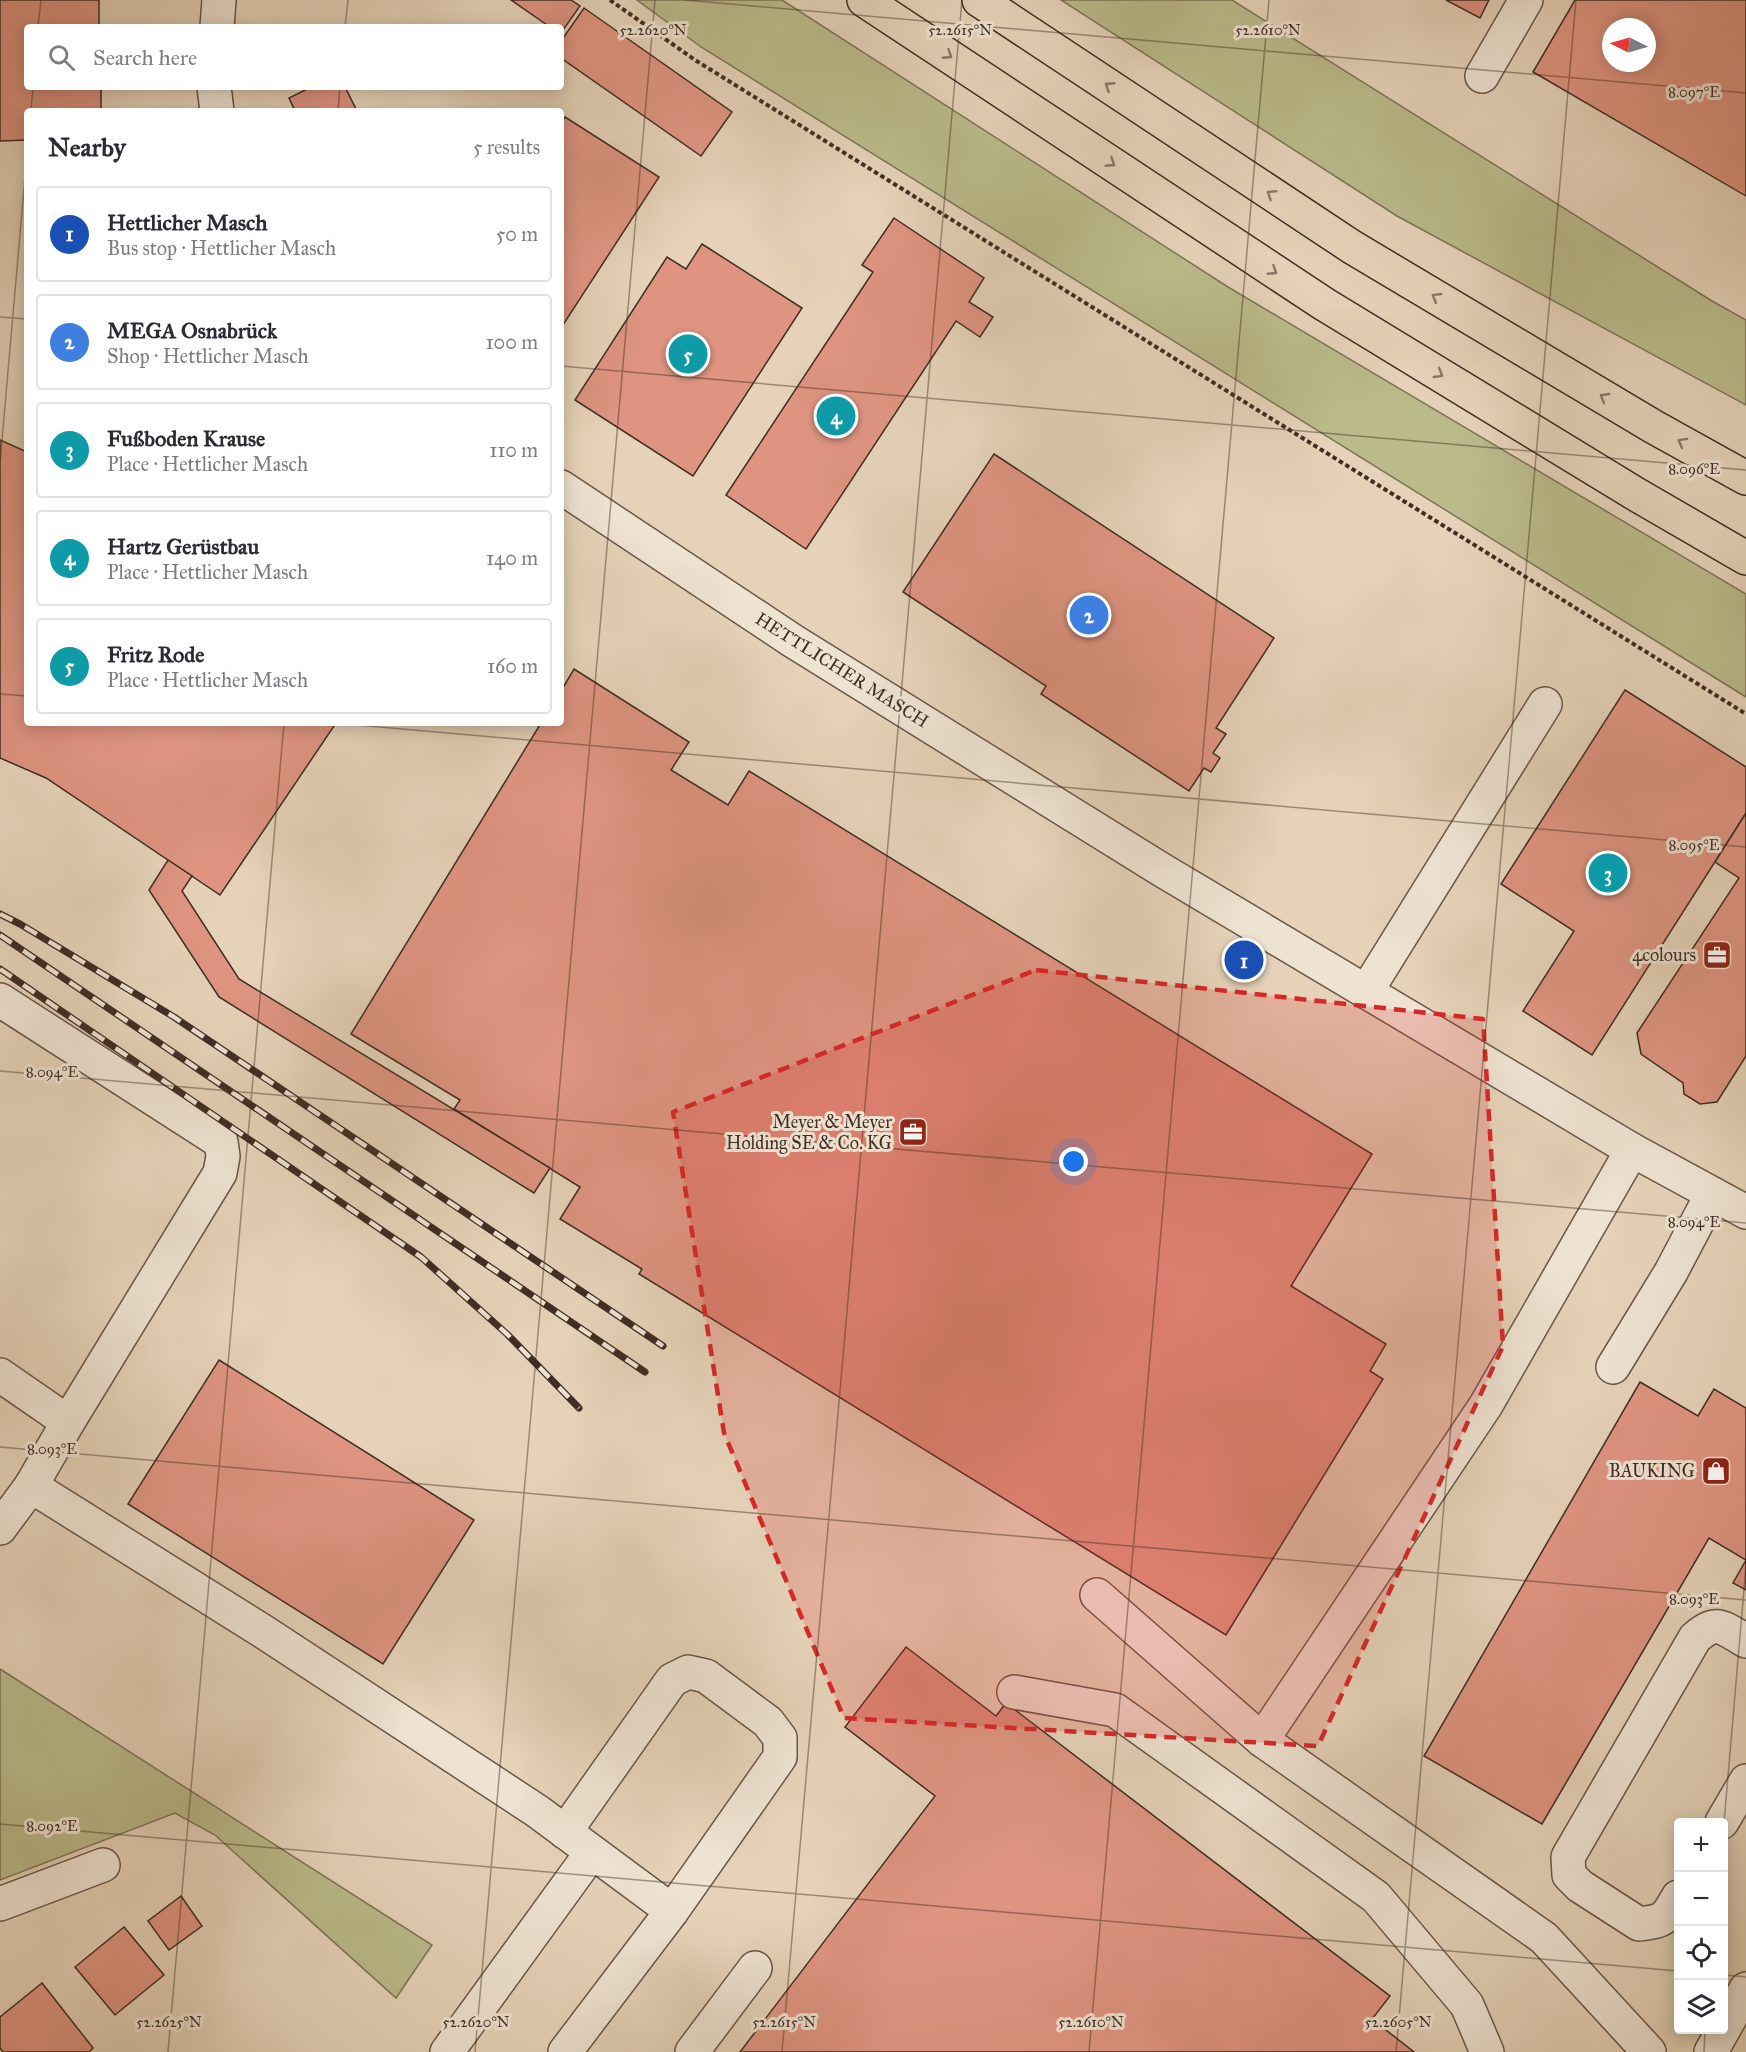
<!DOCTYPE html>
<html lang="en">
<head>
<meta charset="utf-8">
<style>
	body { margin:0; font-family:"IM FELL Great Primer",serif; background:#f7f7f7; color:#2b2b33 }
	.controls { position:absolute; right:18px; bottom:18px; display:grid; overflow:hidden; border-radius:6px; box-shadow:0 3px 15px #0003 }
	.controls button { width:54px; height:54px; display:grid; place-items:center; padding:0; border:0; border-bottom:2px solid #e1e1e2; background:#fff; color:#2b2b33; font:30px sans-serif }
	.compass { position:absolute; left:1602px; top:18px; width:54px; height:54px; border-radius:50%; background:#fff; box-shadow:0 3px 15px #0003; rotate:275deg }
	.you { position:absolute; left:1074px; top:1162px; width:21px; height:21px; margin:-15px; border:4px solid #fff; border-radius:50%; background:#1a73e8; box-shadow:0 0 0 9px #1a73e833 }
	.badge { display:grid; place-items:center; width:39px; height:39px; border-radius:50%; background:#8f2418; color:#fff; font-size:20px; font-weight:700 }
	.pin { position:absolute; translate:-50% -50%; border:3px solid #fff; box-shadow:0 2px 6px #0006 }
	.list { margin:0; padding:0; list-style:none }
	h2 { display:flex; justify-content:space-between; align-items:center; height:78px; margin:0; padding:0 24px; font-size:26px }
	h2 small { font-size:20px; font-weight:400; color:#7c7c81 }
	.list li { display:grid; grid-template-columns:39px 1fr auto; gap:18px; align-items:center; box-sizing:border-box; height:96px; margin:0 12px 12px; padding:0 12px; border:2px solid #e1e1e2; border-radius:6px }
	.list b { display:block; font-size:22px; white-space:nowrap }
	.list p { margin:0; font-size:20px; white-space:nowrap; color:#7c7c81 }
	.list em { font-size:20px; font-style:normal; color:#7c7c81 }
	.icon { flex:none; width:33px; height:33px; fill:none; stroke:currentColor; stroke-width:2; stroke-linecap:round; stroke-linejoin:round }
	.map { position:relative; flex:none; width:1746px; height:2052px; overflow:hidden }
	.search { position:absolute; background:#fff; box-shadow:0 3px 15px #0003; left:24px; top:24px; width:540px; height:66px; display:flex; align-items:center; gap:15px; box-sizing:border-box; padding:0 21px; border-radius:6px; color:#7c7c81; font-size:22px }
	.panel { position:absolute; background:#fff; box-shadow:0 3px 15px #0003; left:24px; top:108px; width:540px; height:618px; border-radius:6px }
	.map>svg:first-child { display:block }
</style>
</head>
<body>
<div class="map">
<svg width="1746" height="2052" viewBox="0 0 1746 2052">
	<rect width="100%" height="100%" fill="#e5d2b8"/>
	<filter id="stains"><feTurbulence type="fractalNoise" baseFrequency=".00333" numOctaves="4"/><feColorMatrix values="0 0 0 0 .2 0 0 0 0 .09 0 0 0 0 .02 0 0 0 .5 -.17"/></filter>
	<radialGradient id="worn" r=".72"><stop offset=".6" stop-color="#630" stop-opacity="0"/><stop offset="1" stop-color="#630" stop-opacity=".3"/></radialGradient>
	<g fill="#baba8b" stroke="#7d7458" stroke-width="1.5">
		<path d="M637 0H782L1228 287 1746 594V697L701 47Z"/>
		<path d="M1061 0H1232L1712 301 1746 320V405L1397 216Z"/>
		<path d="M0 1669 432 1945 396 1998 215 1835 175 1813 0 1880Z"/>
	</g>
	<g fill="#de9481" stroke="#402d24" stroke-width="1.5" fill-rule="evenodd">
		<path d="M0 0H99V27H27V87H101V111H27V140L0 141Z"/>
		<path d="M511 0H571L580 6 561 33V27H550Z"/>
		<path d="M1446 0H1489L1480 18Z"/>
		<path d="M1575 0H1746V196L1533 72ZM1611 27H1647V63H1611Z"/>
		<path d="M584 8 732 112 701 156 561 58V41Z"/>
		<path d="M311 87H345L357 111H295L289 98Z"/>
		<path d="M565 117 659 177 561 328V123Z"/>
		<path d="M894 218 984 278 969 302 993 317 980 337 956 321 806 549 726 495 873 272 862 265Z"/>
		<path d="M702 244 802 308 693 476 575 400 667 257 686 269Z"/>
		<path d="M0 440 27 452V723H336L220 895 46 778 0 758Z"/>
		<path d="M994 454 1274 638 1216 728 1226 734 1213 753 1220 758 1211 772 1204 768 1189 791 1041 694 1046 686 903 592Z"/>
		<path d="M574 669 689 742 671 770 728 805 749 771 1372 1154 1291 1286 1386 1344 1370 1371 1383 1379 1226 1635 639 1274 642 1269 560 1219 580 1187 454 1109 460 1100 351 1034 541 723H561V691Z"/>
		<path d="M1625 690 1746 767V813L1592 1055 1523 1011 1574 931 1501 884Z"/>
		<path d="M1746 813V1056L1717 1102 1700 1104 1684 1094 1683 1083 1641 1054 1637 1033 1739 878 1715 862Z"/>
		<path d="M168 860 192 876 182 891 239 979 550 1168 534 1193 219 997 149 890Z"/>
		<path d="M219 1360 474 1520 383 1664 128 1504Z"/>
		<path d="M1640 1382 1698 1416 1714 1389 1746 1408V1590L1733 1583 1746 1560 1709 1538 1542 1824 1424 1756Z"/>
		<path d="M906 1647 996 1716 1006 1703 1390 1996 1372 2019 1414 2052H740L935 1796 845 1727Z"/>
		<path d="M181 1896 202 1926 169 1950 148 1921Z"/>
		<path d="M124 1927 164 1975 115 2015 75 1967Z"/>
		<path d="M42 1983 93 2048 89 2052H3L0 2048V2017Z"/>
	</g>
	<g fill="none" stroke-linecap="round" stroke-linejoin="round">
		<g stroke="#695649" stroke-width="36">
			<g id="minor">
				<path d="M217 27 219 0"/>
				<path d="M1482 76 1526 0"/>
				<path d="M214 87 217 111"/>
				<path d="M561 487 793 641 1162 870 1632 1150 1746 1212"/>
				<path d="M1366 992 1545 704"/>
				<path d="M0 1000 221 1142 223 1156 220 1173 68 1422"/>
				<path d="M1613 1367 1671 1272 1712 1194"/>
				<path d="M0 1375 68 1422 31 1486 264 1632 537 1811 672 1911"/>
				<path d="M0 1528 31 1486"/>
				<path d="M1097 1595 1262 1740 1544 1938 1649 2052"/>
				<path d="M1014 1692 1115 1710 1376 1897 1467 2005 1487 2052"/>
				<path d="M1262 1740 1486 1405 1632 1150"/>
				<path d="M1722 1822 1746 1781"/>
				<path d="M565 1832 672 1680 688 1672 706 1676 768 1722 780 1738V1757L672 1911 565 2052"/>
				<path d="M1678 1897C1665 1920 1664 1921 1639 1924L1580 1886 1569 1875 1568 1857 1695 1638C1717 1618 1723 1628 1746 1641"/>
				<path d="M0 1904 103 1865"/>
				<path d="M447 2052 592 1852"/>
				<path d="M692 2052 755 1968"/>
				<path d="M1711 2052 1746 1989"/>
			</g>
		</g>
		<g stroke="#402d24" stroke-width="36">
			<g id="highway">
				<path d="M864 0 1324 304 1639 496 1746 558"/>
				<path d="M979 0 1352 247 1654 427 1746 478"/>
			</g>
		</g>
		<path stroke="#402d24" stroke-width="4" stroke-dasharray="4.5 3" stroke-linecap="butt" d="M610 0 695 60 1746 714"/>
		<use href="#minor" stroke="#eee2d1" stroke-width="33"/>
		<use href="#highway" stroke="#e5d2b8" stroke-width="33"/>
		<g stroke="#402d24" stroke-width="7">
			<g id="rail">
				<path d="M0 914 20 924 174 1017 663 1346"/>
				<path d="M0 935 645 1372"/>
				<path d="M0 969 421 1257 507 1334 579 1408"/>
			</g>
		</g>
		<use href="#rail" stroke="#eee2d1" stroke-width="4.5" stroke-dasharray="14" stroke-linecap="butt"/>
	</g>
	<defs><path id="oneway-chevron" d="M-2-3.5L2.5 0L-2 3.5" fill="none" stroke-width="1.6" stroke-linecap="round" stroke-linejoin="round" transform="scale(1.5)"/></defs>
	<g stroke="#8a7767">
		<use href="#oneway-chevron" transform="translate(948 55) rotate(33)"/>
		<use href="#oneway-chevron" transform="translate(1109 86) rotate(-147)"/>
		<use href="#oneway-chevron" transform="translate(1111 163) rotate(33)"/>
		<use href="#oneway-chevron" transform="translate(1271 194) rotate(-147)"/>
		<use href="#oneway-chevron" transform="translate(1273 271) rotate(33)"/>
		<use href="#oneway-chevron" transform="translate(1436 297) rotate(-149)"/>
		<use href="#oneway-chevron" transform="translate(1439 374) rotate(31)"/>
		<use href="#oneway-chevron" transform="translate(1604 397) rotate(-149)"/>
		<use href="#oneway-chevron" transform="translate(1682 442) rotate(-151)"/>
	</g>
	<path fill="#d62828" fill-opacity="0.2" stroke="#d62828" stroke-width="4.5" stroke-dasharray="12 8" stroke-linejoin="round" d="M1036 970 1483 1019 1503 1346 1318 1746 844 1718 724 1433 673 1112Z"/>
	<path fill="none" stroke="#402d24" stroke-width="1.5" stroke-opacity="0.45" d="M685 0 1746 93M38 27 41 0M345 27 348 0M31 111 33 87M338 111 340 87M0 317 27 319M561 366 1746 470M0 463 27 154M0 694 27 696M334 723 1746 847M0 1071 1746 1223M0 1447 1746 1600M1724 1823 1746 1566M0 1824 1678 1971M1724 1975 1746 1977M168 2052 284 723M475 2052 655 0M782 2052 962 0M1089 2052 1269 0M1396 2052 1576 0M1704 2052 1705 2030"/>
	<defs>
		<g id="office-square" transform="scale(1.5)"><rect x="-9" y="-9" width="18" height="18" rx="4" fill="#8f2418" stroke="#eee2d1"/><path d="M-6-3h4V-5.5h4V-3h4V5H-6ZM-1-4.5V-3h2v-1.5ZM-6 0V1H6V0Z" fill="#fff"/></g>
		<g id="shop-square" transform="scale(1.5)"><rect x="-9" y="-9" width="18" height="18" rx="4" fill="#8f2418" stroke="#eee2d1"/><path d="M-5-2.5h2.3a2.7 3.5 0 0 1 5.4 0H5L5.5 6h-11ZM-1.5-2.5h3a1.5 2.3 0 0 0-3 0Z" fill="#fff"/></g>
	</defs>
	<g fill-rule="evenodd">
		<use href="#office-square" x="1717" y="955"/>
		<use href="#office-square" x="913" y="1132"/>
		<use href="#shop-square" x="1716" y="1471"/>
	</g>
	<g text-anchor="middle" stroke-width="6" stroke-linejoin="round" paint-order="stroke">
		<g font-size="18" fill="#402d24" stroke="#eee2d1">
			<text transform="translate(842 670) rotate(32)" y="6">HETTLICHER MASCH</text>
		</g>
		<g font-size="18" fill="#402d24" stroke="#eee2d1" text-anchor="end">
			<text x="1696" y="961">4colours</text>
			<text x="892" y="1128">Meyer &amp; Meyer<tspan x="892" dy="21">Holding SE &amp; Co. KG</tspan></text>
			<text x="1695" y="1477">BAUKING</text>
		</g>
	</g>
	<g font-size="15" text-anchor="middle" fill="#402d24" stroke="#eee2d1" stroke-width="6" stroke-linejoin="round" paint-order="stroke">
		<text x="653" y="35">52.2620°N</text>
		<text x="960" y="35">52.2615°N</text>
		<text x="1268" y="35">52.2610°N</text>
		<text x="1694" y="97">8.097°E</text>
		<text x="1694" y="474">8.096°E</text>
		<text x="1694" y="850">8.095°E</text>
		<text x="52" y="1077">8.094°E</text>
		<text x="1694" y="1227">8.094°E</text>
		<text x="52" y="1454">8.093°E</text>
		<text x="1694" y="1604">8.093°E</text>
		<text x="52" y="1831">8.092°E</text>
		<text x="169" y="2027">52.2625°N</text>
		<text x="476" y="2027">52.2620°N</text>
		<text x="784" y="2027">52.2615°N</text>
		<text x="1091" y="2027">52.2610°N</text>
		<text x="1398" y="2027">52.2605°N</text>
	</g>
	<rect width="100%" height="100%" filter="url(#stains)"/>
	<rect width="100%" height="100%" fill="url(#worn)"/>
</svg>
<div class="controls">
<button>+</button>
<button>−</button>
<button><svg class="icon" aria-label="locate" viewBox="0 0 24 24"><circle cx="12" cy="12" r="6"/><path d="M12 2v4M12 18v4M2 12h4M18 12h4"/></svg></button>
<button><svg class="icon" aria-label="layers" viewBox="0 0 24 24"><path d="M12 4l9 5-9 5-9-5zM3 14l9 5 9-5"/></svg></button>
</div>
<svg class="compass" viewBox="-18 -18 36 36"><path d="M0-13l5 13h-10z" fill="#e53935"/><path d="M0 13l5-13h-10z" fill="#7c7c81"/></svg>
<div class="you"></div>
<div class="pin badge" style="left:1244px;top:960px;background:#1a4fb4">1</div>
<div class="pin badge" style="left:1089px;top:615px;background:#3f7fe0">2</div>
<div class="pin badge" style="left:1608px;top:873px;background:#0f9aa8">3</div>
<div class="pin badge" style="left:836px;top:416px;background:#0f9aa8">4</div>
<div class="pin badge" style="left:688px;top:354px;background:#0f9aa8">5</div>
<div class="search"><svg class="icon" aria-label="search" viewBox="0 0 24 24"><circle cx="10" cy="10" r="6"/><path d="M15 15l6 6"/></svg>Search here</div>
<section class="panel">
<h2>Nearby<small>5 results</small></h2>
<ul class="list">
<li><span class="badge" style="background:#1a4fb4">1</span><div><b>Hettlicher Masch</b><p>Bus stop · Hettlicher Masch</p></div><em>50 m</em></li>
<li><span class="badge" style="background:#3f7fe0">2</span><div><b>MEGA Osnabrück</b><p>Shop · Hettlicher Masch</p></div><em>100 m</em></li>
<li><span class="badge" style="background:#0f9aa8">3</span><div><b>Fußboden Krause</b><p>Place · Hettlicher Masch</p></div><em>110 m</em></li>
<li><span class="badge" style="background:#0f9aa8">4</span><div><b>Hartz Gerüstbau</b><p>Place · Hettlicher Masch</p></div><em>140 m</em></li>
<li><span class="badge" style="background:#0f9aa8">5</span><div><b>Fritz Rode</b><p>Place · Hettlicher Masch</p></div><em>160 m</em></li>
</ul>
</section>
</div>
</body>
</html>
